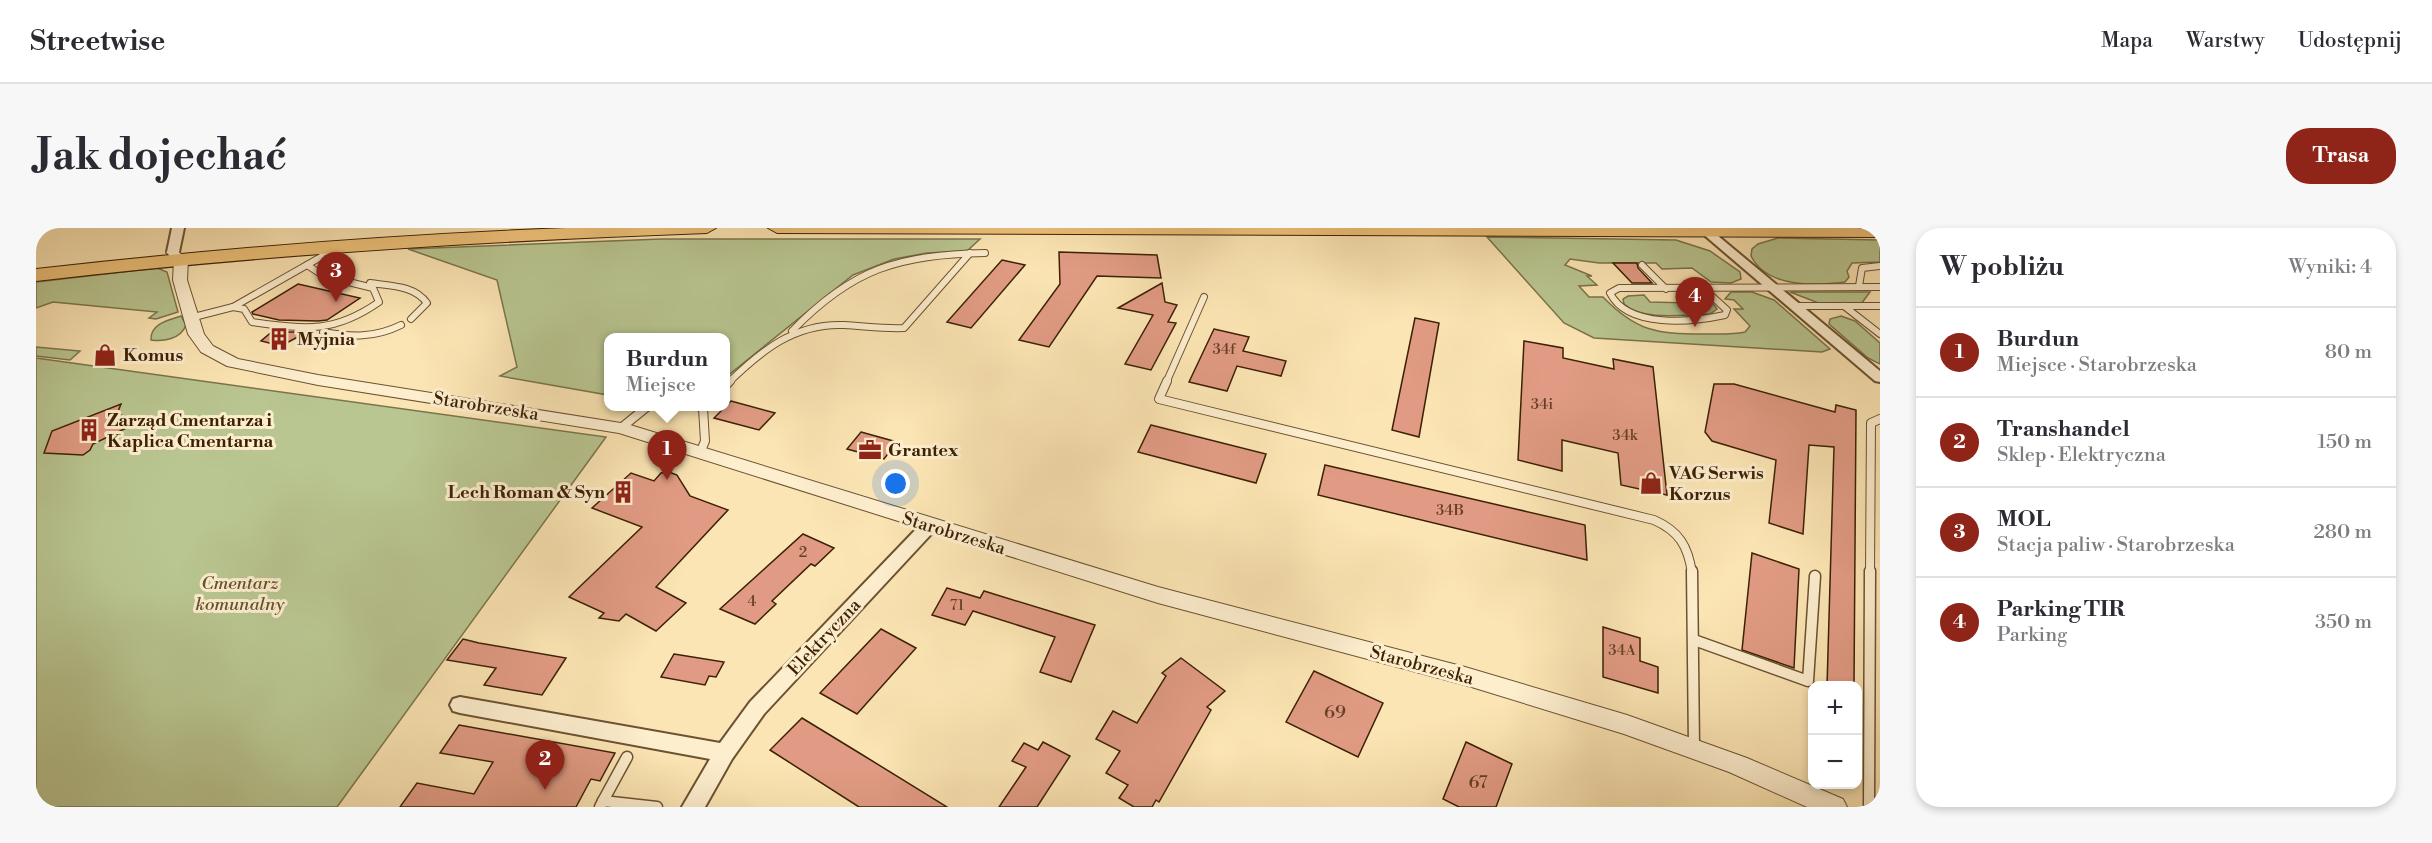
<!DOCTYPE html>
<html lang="pl">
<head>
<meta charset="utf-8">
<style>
	body { margin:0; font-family:"Libre Bodoni",serif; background:#f7f7f7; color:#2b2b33 }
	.controls { position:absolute; right:18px; bottom:18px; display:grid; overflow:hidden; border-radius:12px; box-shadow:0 3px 9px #0003 }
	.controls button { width:54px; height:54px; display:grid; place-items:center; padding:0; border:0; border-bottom:2px solid #e1e1e2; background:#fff; color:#2b2b33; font:30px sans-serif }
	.you { position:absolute; left:860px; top:256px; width:21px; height:21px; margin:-15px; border:4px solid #fff; border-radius:50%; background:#1a73e8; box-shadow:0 0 0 9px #1a73e833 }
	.badge { display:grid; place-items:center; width:39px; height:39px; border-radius:50%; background:#8f2418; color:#fff; font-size:20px; font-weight:700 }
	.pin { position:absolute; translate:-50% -50px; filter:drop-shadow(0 2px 3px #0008) }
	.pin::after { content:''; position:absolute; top:32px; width:21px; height:18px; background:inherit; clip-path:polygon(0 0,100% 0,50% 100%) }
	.popup { position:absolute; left:568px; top:105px; width:126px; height:78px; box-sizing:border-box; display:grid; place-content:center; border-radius:12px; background:#fff; filter:drop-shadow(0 2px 4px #0005); font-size:20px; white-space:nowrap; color:#7c7c81 }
	.popup b { font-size:22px; color:#2b2b33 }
	.popup::after { content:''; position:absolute; left:50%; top:100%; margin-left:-12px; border:12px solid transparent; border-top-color:#fff }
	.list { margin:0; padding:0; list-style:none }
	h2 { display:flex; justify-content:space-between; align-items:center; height:78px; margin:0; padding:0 24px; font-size:26px }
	h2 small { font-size:20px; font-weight:400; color:#7c7c81 }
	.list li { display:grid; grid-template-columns:39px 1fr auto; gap:18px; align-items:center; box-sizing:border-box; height:90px; padding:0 24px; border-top:2px solid #e1e1e2 }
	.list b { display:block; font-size:22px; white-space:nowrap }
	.list p { margin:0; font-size:20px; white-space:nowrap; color:#7c7c81 }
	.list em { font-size:20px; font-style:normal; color:#7c7c81 }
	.map { position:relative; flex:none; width:1844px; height:579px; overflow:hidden; border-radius:24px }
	header { display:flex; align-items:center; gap:36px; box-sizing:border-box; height:84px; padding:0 30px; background:#fff; border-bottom:2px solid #e1e1e2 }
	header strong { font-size:28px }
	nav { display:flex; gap:33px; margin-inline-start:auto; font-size:21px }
	.intro { display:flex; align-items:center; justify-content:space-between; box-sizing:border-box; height:144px; padding:0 36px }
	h1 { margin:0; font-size:42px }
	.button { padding:15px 27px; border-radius:24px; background:#8f2418; color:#fff; font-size:21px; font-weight:700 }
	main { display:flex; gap:36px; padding:0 36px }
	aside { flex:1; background:#fff; border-radius:24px; box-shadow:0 3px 9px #0003 }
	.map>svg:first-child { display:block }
</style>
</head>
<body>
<header>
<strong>Streetwise</strong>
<nav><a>Mapa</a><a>Warstwy</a><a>Udostępnij</a></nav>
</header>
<div class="intro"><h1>Jak dojechać</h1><a class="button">Trasa</a></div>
<main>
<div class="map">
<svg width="1844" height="579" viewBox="0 0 1844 579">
	<rect width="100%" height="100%" fill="#fce5b4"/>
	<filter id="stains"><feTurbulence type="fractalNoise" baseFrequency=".00333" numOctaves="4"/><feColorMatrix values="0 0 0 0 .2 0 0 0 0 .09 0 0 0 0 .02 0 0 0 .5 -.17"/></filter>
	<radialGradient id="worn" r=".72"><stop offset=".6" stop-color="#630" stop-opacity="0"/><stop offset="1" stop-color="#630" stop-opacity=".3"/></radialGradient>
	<g fill="#b9c691" stroke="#7a744b" stroke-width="1.5">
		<path d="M1451 9 1640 12 1674 23 1704 44 1705 51 1695 55 1675 54 1656 40 1626 41 1620 35H1563L1534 31 1529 37 1556 48H1551L1561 57 1543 58 1553 69H1567C1600 103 1620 106 1667 106 1681 106 1696 107 1709 104L1714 98 1698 81H1707L1698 72 1689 71 1695 64H1716L1738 72 1794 121 1786 124 1558 110 1528 95Z"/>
		<path d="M1742 10 1844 12V34L1816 35 1811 43 1813 49 1809 54C1778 58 1731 60 1715 28L1716 21 1722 16Z"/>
		<path d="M625 11H944L931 23 891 25 858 31 817 47 690 149V110H572V167L464 148 481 139 461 52 372 21Z"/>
		<path d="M121 40 131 44 142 84 120 91 113 90 121 84 17 74 0 80V54Z"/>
		<path d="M1754 64H1834L1825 76H1785Z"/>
		<path d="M1608 67 1614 74 1655 75 1649 67C1662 67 1674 70 1681 81L1674 86C1649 86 1609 94 1588 76L1587 71 1592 68Z"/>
		<path d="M145 88 150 97C145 111 127 114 115 112 114 96 132 92 145 88Z"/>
		<path d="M1805 88 1819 93 1844 115V136L1832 130 1793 96 1794 91Z"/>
		<path d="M0 119 44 123 34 132 0 128Z"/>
		<path d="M0 130 570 209 301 579H0Z"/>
	</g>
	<g fill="#e19b84" stroke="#3c2105" stroke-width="1.5">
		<path d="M1023 24 1121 27 1125 50 1061 48 1013 119 983 112 1024 56Z"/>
		<path d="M966 32 989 37 935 100 911 94Z"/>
		<path d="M1577 35H1601L1602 40 1616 55H1596Z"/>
		<path d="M1126 55 1129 74 1141 77 1132 94 1140 95 1115 142 1089 136 1117 87 1082 80Z"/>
		<path d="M262 56 324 70 291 92 282 93 243 92 217 86 216 84Z"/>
		<path d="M1379 90 1403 95 1383 209 1356 202Z"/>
		<path d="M1178 101 1213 109 1207 123 1250 133 1245 148 1201 138 1191 163 1153 154Z"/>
		<path d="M238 102 251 104H271L245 118 225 113Z"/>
		<path d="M1488 113 1527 120V130L1578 141 1577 131 1617 139 1631 267 1585 257 1582 225 1526 212V243L1482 232Z"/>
		<path d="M1678 156H1698L1799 184 1800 177 1820 182 1818 458H1791L1798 219 1773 217 1767 306 1733 295 1740 232 1676 213 1669 204Z"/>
		<path d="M695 173 739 185 723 202 678 190Z"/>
		<path d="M85 176 81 186 105 193 57 216 54 222 47 227 8 225 16 203Z"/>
		<path d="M1115 197 1230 226 1220 255 1102 224Z"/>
		<path d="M825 204 861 214 848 231 811 221Z"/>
		<path d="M1289 237 1549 297 1551 332 1282 267Z"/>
		<path d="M633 244 641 247 654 268 692 282 620 359 650 375 620 403 590 386 583 393 563 390 568 385 533 369 606 299 556 280 595 245 618 253 625 245Z"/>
		<path d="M767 306 798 320 779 338 775 336 736 373 740 376 719 396 684 381Z"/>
		<path d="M1716 325 1763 341 1758 440 1706 422Z"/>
		<path d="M911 360 944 370 948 363 1059 397 1035 454 1004 444 1019 409 937 383 929 397 896 387Z"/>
		<path d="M1567 399 1604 410V433L1622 439V465L1567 449Z"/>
		<path d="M845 401 880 420 821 486 784 465Z"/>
		<path d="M427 411 443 415 530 430 506 467 448 457 460 440 411 432Z"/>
		<path d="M638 426 688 434 680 449 673 448 669 457 625 449Z"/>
		<path d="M1145 430 1189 463 1171 479 1175 482 1123 574 1120 572 1116 579H1098L1083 570 1092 557 1070 545 1084 523 1060 511 1077 483 1101 495 1130 448 1126 445Z"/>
		<path d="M1278 443 1347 475 1322 529 1250 494Z"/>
		<path d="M766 490 825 526 911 579H823L734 522Z"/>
		<path d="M423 497 579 525 564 553 555 551 540 579H364L381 555 438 566 457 534 404 525Z"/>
		<path d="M1007 514 1034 528 1001 579H963L990 539 976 533 988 515 1002 522Z"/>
		<path d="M1430 514 1476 536 1460 579H1423L1407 571Z"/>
	</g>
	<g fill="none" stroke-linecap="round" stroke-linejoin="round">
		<g stroke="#6c5231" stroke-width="8">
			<g id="service-far2">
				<path d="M1606 37 1630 61"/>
				<path d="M334 55C354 58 378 57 391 75L375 91"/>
				<path d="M1823 58 1826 40 1844 38"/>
				<path d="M1668 61 1691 82 1689 87C1656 94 1592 101 1574 65L1583 60 1844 59"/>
				<path d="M1759 78H1844"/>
				<path d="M1808 78 1844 106"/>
				<path d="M197 79 208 81 216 94C269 101 297 106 343 74L337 60 288 48 271 37"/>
				<path d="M154 90 197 79 299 21"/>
				<path d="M756 103C817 40 863 27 949 25"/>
				<path d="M287 104C315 109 339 110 365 97"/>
				<path d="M692 155C726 122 759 95 808 97 828 98 848 101 868 100L934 25"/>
				<path d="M1130 155 1168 69"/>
			</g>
		</g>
		<g stroke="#6c5231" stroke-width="10">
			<g id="service-far1">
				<path d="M1131 153 1123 171 1618 292C1643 303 1652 318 1656 345"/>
				<path d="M690 157 694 153"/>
				<path d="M662 178 667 180 669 213 664 225"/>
				<path d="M585 200 612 178"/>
				<path d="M1834 345 1835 195 1844 191"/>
			</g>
		</g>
		<g stroke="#6c5231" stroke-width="13">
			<g id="service">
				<path d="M1656 343 1658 520"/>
				<path d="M1658 412 1772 453 1779 348"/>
				<path d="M567 573 591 529"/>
				<path d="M564 579 567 573 621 579"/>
				<path d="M1833 579 1834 343"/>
			</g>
		</g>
		<g stroke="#6c5231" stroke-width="4">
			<g id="minor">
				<path d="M136 0H148L143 24 137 28 131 24Z"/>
				<path d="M1667 2H1675L1844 143V154L1839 153 1667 6Z"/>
				<path d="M893 292 901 298 899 302 728 486 696 531 669 579H646L674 531 424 485 417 483 414 477 417 471 424 469 684 515 714 474 887 294Z"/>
			</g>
		</g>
		<g stroke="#6c5231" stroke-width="2">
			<path id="tertiary" d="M137 20 152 31 151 52 168 106 177 118 202 131 282 147 591 196 1122 359 1429 439 1591 487 1711 530 1807 571 1811 579H1771L1693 544 1588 506 1429 457 1122 375 583 205 282 157 191 138 165 124 152 106 137 52 138 32 130 24Z"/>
		</g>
		<g stroke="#3c2105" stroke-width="2">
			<g id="primary">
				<path d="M530 0H680L671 5C447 13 223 27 0 53V41C176 21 353 7 530 0Z"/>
				<path d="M732 0H1844V9L741 5Z"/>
			</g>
		</g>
		<use href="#service-far2" stroke="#fdeece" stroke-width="6"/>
		<use href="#service-far1" stroke="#fdeece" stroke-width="8"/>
		<use href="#service" stroke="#fdeece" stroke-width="10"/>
		<use href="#minor" fill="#fdeece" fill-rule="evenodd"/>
		<use href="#tertiary" fill="#fdeece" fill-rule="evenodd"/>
		<use href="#primary" fill="#eec27a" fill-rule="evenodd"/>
	</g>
	<defs>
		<g id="building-bare" transform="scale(1.8)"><path d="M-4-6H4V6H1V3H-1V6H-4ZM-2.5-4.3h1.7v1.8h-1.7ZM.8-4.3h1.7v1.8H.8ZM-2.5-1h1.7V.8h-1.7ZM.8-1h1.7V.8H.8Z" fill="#8f2418" stroke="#fdeece" stroke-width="2.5" paint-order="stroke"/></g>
		<g id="shop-bare" transform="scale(1.8)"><path d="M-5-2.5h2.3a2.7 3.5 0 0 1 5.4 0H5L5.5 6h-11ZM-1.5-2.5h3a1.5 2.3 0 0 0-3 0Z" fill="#8f2418" stroke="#fdeece" stroke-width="2.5" paint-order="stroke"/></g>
		<g id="office-bare" transform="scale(1.8)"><path d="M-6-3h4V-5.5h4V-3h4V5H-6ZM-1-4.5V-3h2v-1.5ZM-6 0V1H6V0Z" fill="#8f2418" stroke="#fdeece" stroke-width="2.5" paint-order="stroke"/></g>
	</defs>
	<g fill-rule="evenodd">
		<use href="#building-bare" x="243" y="111"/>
		<use href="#shop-bare" x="69" y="127"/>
		<use href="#building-bare" x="53" y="202"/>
		<use href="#office-bare" x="834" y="222"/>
		<use href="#shop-bare" x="1615" y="255"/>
		<use href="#building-bare" x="587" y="264"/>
	</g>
	<g text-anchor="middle" stroke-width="6" stroke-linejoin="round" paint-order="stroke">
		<g font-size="15" fill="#654025">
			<text x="1188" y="126">34f</text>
			<text x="1506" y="181">34i</text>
			<text x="1589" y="212">34k</text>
			<text x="1414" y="287">34B</text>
			<text x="767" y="329">2</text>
			<text x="716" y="378">4</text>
			<text x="921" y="382">71</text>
			<text x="1586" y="427">34A</text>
		</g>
		<g font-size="18" font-weight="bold" fill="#3c2105" stroke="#fdeece" text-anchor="start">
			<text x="261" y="117">Myjnia</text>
			<text x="87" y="133">Komus</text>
			<text x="71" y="198">Zarząd Cmentarza i<tspan x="71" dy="21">Kaplica Cmentarna</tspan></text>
			<text x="852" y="228">Grantex</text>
			<text x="1633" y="251">VAG Serwis<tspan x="1633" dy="21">Korzus</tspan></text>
			<text x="569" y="270" text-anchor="end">Lech Roman &amp; Syn</text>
		</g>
		<g font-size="18" fill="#3c2105" stroke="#fdeece">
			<text transform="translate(450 178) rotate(9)" y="6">Starobrzeska</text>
			<text transform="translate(918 305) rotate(17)" y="6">Starobrzeska</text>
			<text transform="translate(788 409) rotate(-47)" y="6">Elektryczna</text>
			<text transform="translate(1386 437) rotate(15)" y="6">Starobrzeska</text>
		</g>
		<g font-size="18" font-style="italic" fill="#62532f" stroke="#fdeece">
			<text x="204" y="361">Cmentarz<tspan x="204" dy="21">komunalny</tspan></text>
		</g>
		<g font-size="18" fill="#654025">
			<text x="1299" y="490">69</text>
			<text x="1442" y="560">67</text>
		</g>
	</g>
	<rect width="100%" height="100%" filter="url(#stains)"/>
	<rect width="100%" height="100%" fill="url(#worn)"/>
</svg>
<div class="controls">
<button>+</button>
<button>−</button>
</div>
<div class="you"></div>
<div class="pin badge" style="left:631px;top:252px">1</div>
<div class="popup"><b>Burdun</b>Miejsce</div>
<div class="pin badge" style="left:509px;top:562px">2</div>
<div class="pin badge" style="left:300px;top:74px">3</div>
<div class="pin badge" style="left:1659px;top:99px">4</div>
</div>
<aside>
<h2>W pobliżu<small>Wyniki: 4</small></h2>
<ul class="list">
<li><span class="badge">1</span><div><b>Burdun</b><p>Miejsce · Starobrzeska</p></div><em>80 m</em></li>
<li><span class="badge">2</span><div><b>Transhandel</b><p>Sklep · Elektryczna</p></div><em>150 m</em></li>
<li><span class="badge">3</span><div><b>MOL</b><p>Stacja paliw · Starobrzeska</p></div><em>280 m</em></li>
<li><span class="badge">4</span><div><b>Parking TIR</b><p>Parking</p></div><em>350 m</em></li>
</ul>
</aside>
</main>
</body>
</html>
